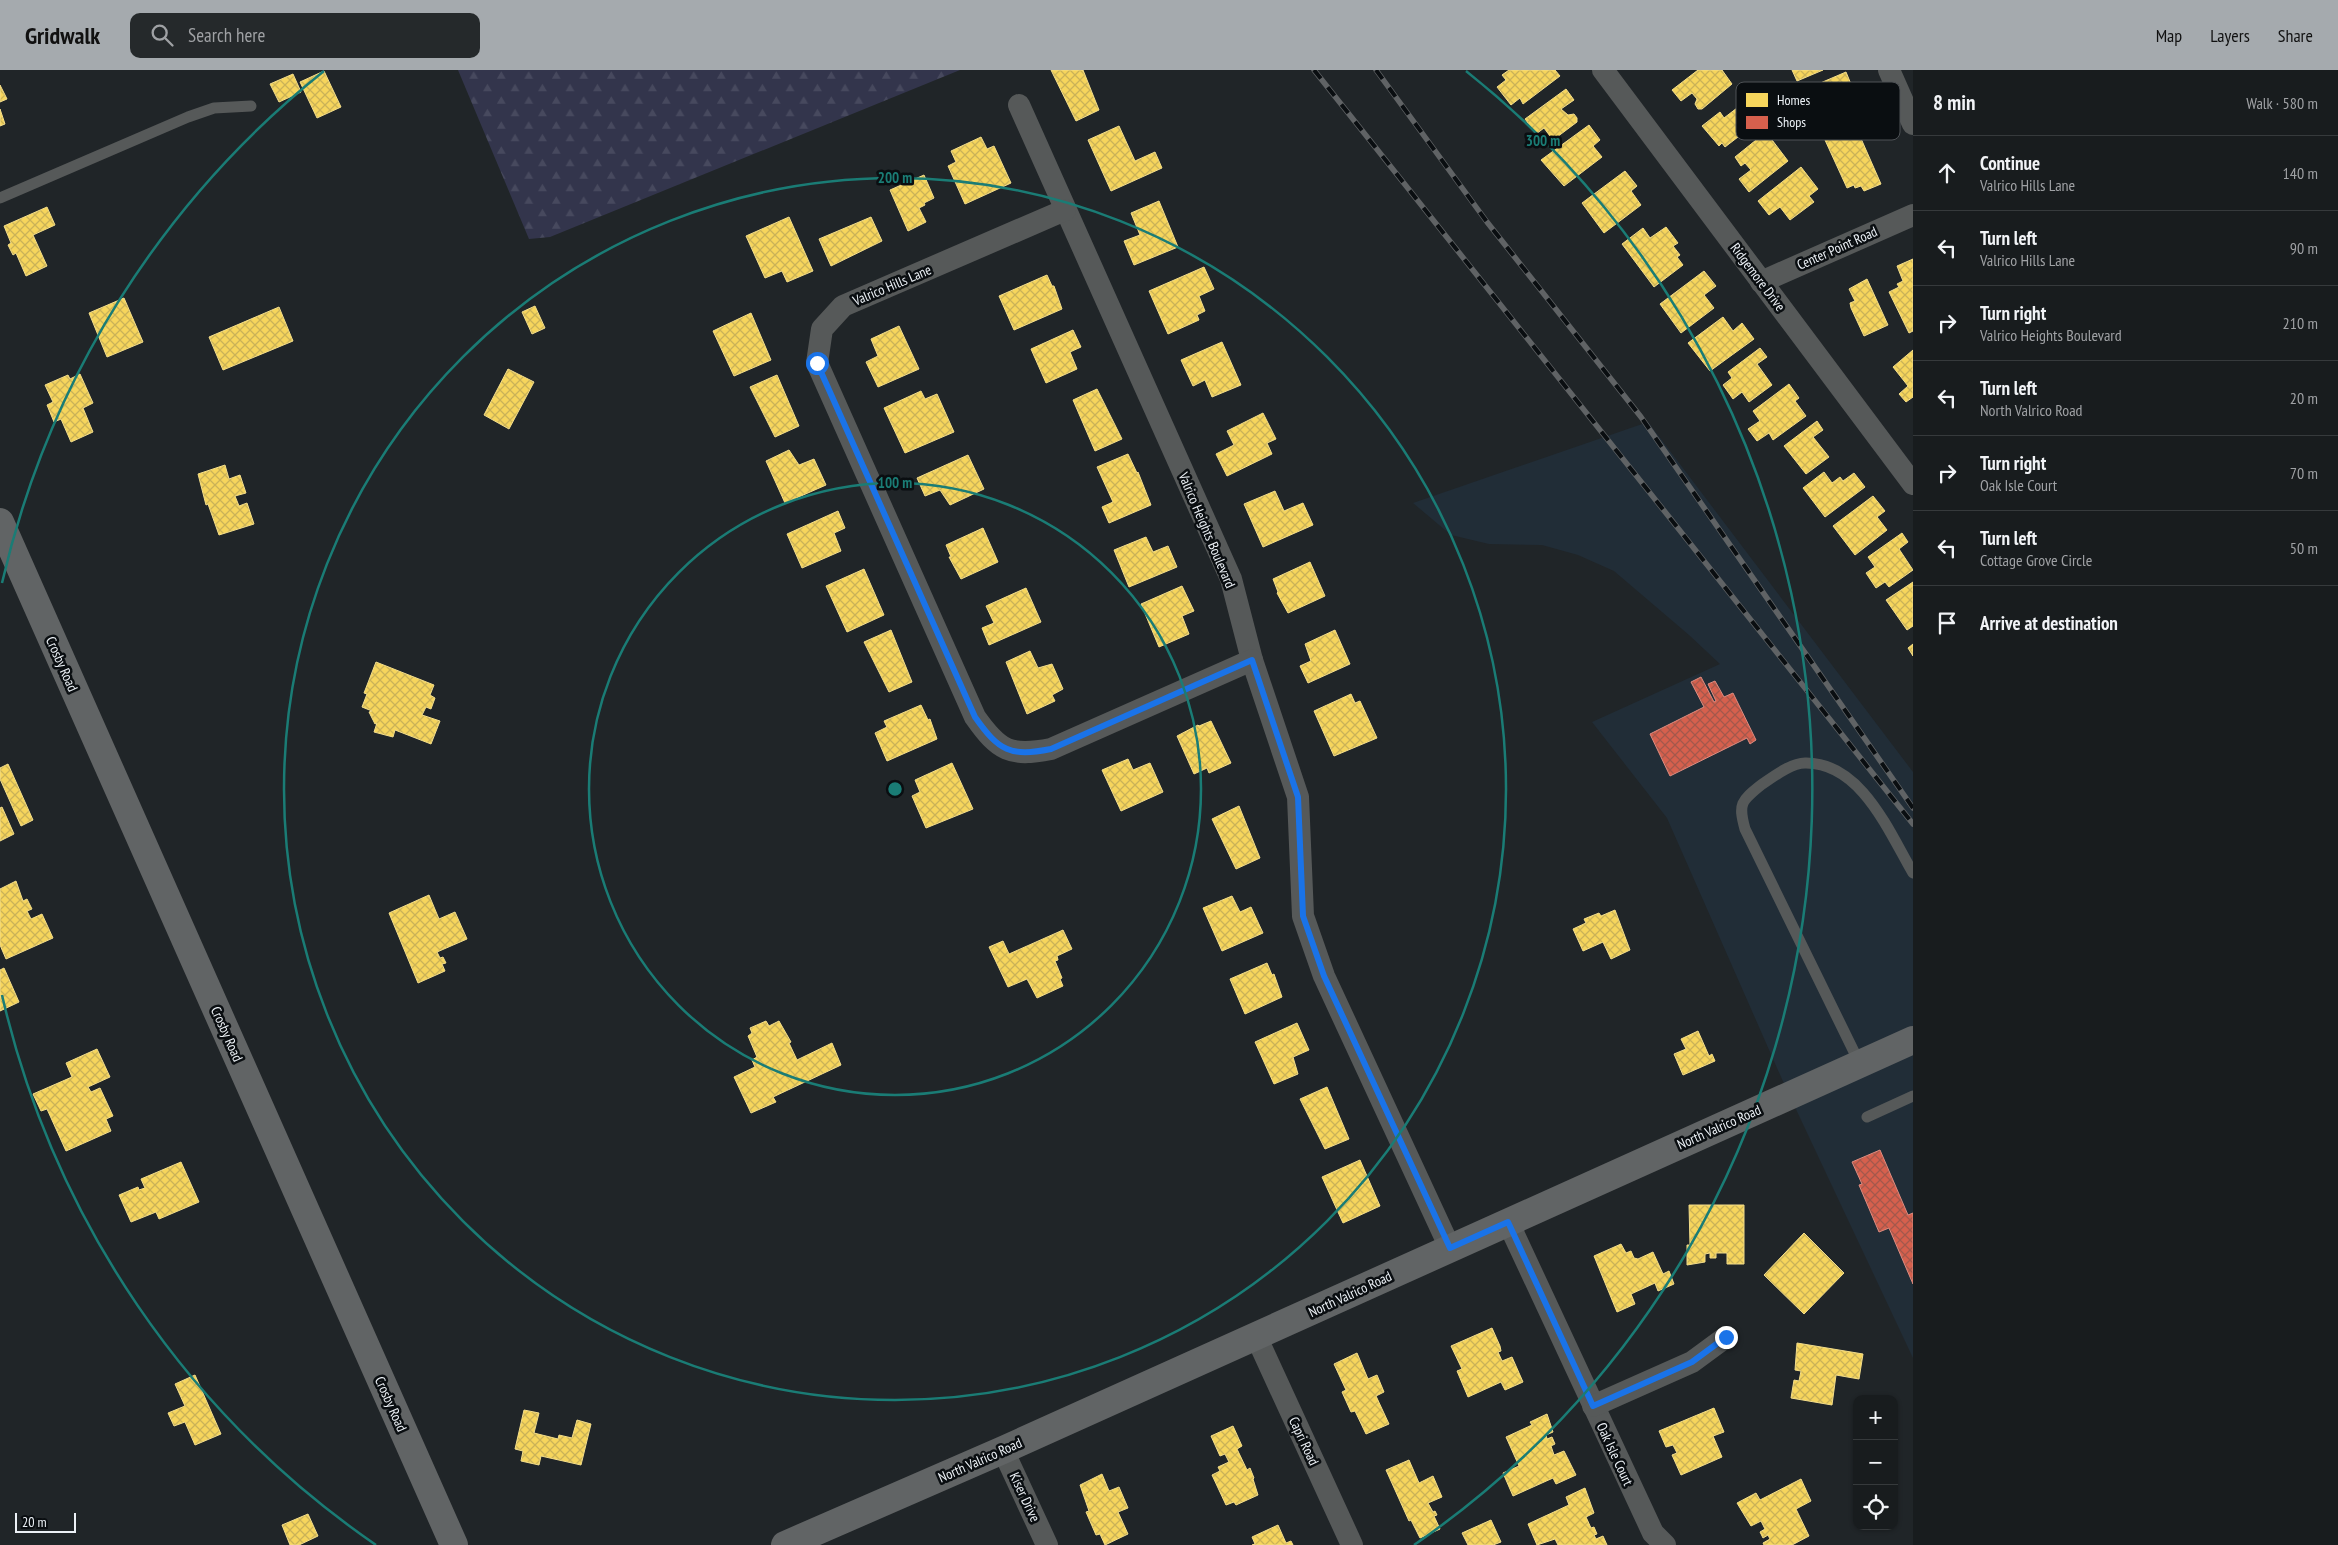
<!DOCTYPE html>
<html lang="en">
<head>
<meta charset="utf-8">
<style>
	body { margin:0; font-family:"PT Sans Narrow",sans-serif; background:#25292b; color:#f1f3f6 }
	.controls { position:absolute; right:15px; bottom:15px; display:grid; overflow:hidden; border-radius:10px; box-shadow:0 1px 4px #0004 }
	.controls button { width:45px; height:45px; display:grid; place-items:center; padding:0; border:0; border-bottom:1px solid #363a3c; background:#181c1e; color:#f1f3f6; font:25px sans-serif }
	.scale { position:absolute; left:15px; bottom:12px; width:61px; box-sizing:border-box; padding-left:5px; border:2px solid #ecf1f6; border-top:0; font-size:14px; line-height:18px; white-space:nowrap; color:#ecf1f6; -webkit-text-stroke:4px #0a0e11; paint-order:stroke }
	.stop { position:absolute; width:15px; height:15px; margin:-11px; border:4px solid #1a73e8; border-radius:50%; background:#fff }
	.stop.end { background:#1a73e8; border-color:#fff; box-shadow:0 1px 5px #0008 }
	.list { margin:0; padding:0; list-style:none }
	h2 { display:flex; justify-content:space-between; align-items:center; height:65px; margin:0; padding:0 20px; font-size:21px }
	h2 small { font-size:16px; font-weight:400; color:#9fa1a4 }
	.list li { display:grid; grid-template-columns:32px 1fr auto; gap:15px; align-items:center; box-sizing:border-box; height:75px; padding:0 20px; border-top:1px solid #363a3c }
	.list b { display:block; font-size:19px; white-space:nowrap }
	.list p { margin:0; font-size:16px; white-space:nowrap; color:#9fa1a4 }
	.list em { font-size:16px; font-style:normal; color:#9fa1a4 }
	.icon { flex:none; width:28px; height:28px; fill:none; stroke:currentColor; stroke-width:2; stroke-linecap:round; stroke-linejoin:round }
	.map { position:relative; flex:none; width:1913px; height:1475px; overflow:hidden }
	header { display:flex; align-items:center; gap:30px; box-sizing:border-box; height:70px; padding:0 25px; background:#a5aaae; color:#111 }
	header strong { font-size:24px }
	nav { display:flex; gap:28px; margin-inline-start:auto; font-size:18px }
	.search { width:350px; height:45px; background:#25292b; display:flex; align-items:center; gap:12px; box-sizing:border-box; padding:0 18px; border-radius:10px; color:#9fa1a4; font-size:19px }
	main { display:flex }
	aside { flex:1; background:#181c1e }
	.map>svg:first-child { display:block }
</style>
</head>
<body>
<header>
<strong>Gridwalk</strong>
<div class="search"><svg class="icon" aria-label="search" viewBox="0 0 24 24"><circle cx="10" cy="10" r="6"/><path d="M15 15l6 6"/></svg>Search here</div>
<nav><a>Map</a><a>Layers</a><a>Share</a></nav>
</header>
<main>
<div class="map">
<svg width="1913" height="1475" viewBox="0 0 1913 1475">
	<defs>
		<pattern id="forest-firs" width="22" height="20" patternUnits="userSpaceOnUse" patternTransform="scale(1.25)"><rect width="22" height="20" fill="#33354c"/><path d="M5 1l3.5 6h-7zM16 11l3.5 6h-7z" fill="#47495e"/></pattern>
		<pattern id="homes-cross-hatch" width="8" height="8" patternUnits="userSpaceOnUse" patternTransform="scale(1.25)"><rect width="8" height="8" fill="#f6d55c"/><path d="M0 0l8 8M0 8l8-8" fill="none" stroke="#cab258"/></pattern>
		<pattern id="shops-cross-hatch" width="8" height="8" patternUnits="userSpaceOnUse" patternTransform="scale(1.25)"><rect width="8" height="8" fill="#d6604d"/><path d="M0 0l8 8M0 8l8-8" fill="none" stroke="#a4584c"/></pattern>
	</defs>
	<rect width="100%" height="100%" fill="#202528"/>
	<g fill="#212d37">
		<path d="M1648 352 1913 702V959L1785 1016 1667 748 1592 652 1720 594 1689 565 1614 501 1578 485 1542 475 1489 474 1451 465 1413 433Z"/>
		<path d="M1913 982V1288L1794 1035Z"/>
	</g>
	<path fill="url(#forest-firs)" d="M458 0H960L550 167 529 169Z"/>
	<g fill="url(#homes-cross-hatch)" stroke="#f3dd8a">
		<path d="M1051 0H1083L1099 40 1076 51Z"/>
		<path d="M1509 0H1555L1560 6 1523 34 1520 28 1511 35 1497 17 1506 10 1502 5Z"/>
		<path d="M1698 0H1722L1732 14 1702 39H1698L1695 34 1697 29 1692 23 1681 31 1672 20Z"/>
		<path d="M1792 0H1823L1797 11Z"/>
		<path d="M324 1 341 37 317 48 300 12Z"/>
		<path d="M1846 2 1853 19 1848 21 1856 38 1819 55 1804 20Z"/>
		<path d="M293 4 301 22 279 32 270 14Z"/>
		<path d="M0 15 7 29 0 32Z"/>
		<path d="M1566 19 1574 30 1561 39 1568 45 1574 44 1577 48V52L1553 70 1544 58 1536 64 1525 49Z"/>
		<path d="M1737 38 1751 57 1725 77 1722 73 1719 76 1702 56 1720 42 1724 48Z"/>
		<path d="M0 39 5 54 0 56Z"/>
		<path d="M1589 55 1600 70 1593 76 1602 87 1564 116 1541 90Z"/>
		<path d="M1119 56 1135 91 1155 82 1162 98 1111 121 1088 70Z"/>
		<path d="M1851 58 1854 66 1859 64 1881 114 1864 121 1861 116 1855 118 1854 115 1847 118 1825 70Z"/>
		<path d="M1766 62 1788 91 1749 122 1739 109 1751 100 1745 93 1741 96 1735 87Z"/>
		<path d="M981 67 987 79 994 76 1011 113 965 134 948 96 956 92 951 81Z"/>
		<path d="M1801 97 1818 119 1809 126 1814 132 1790 150 1780 137 1769 145 1758 131Z"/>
		<path d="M1625 101 1637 116 1631 121 1641 135 1604 163 1582 133Z"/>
		<path d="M924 105 934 128 924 133 925 135 919 138 926 152 908 161 890 120Z"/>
		<path d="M1159 131 1178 177 1134 195 1124 171 1140 165 1131 143Z"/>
		<path d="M47 137 55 155 33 165 47 196 26 206 16 183 13 185 8 175 11 173 4 156Z"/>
		<path d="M789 147 813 201 787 212 782 201 765 208 746 166Z"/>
		<path d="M871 147 882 171 831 196 819 169Z"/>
		<path d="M1666 157 1678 173 1673 176 1680 185 1677 187 1683 195 1654 217 1622 174 1643 158 1650 168Z"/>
		<path d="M1913 189V261L1909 263 1889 222 1899 217 1897 214 1903 211 1897 196Z"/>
		<path d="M1204 197 1214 219 1199 226 1205 241 1197 245 1199 250 1168 264 1149 221Z"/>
		<path d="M1704 201 1716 216 1704 225 1714 238 1681 263 1660 234Z"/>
		<path d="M1047 205 1052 216H1054L1062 239 1014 260 999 226Z"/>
		<path d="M1867 209 1888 255 1864 266 1851 238 1850 233 1855 231 1849 219Z"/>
		<path d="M124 228 143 272 107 287 89 243Z"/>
		<path d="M535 236 545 258 532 264 522 242Z"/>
		<path d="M279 237 293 271 223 300 209 267Z"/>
		<path d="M751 243 771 290 734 306 713 261Z"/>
		<path d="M1723 247 1733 261 1742 253 1754 269 1710 301 1688 273Z"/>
		<path d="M899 256 919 299 878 317 866 292 878 286 871 269Z"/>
		<path d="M1073 260 1081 277 1070 282 1077 299 1046 313 1031 279Z"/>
		<path d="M1222 272 1241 315 1212 327 1205 310 1193 316 1181 290Z"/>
		<path d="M1760 278 1767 287 1757 294 1772 315 1749 332 1742 322 1733 329 1723 315 1732 308 1728 302Z"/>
		<path d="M1913 280V327L1906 332 1899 324 1908 316 1893 297Z"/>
		<path d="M508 299 534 312 509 359 484 345Z"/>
		<path d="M80 304 93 333 83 338 93 362 71 372 61 349 54 352 47 335 53 332 45 315 68 305 70 309Z"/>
		<path d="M777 305 799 356 775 367 750 317Z"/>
		<path d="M1789 314 1799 328 1795 331 1806 346 1773 370 1769 363 1757 371 1748 359 1760 351 1753 341Z"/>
		<path d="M1097 319 1122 369 1095 381 1073 330Z"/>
		<path d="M921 321 925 329 937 324 954 362 905 383 884 338Z"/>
		<path d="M1263 343 1276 369 1267 373 1272 384 1227 406 1216 384 1234 375 1227 361Z"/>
		<path d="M1817 351 1823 360 1813 367 1829 387 1806 404 1784 376Z"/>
		<path d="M789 380 799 395 814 389 826 415 785 433 766 391Z"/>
		<path d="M1128 384 1137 403 1138 402 1151 435 1109 453 1102 437 1113 432 1097 397Z"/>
		<path d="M968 385 984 419 950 435 940 420 925 426 917 408Z"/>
		<path d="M225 395 229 409 240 405 246 423 235 426 239 436 247 433 254 454 219 465 208 434 206 435 198 404Z"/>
		<path d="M1824 402 1832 413 1840 407 1843 411 1854 403 1865 417 1825 447 1803 418Z"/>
		<path d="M1275 421 1284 441 1303 433 1313 455 1263 477 1244 434Z"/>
		<path d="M1873 426 1885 441 1877 447 1887 460 1855 485 1833 456Z"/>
		<path d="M838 441 845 458 834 463 841 481 802 498 787 464Z"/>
		<path d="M983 458 998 492 961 509 949 487H951L946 475Z"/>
		<path d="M1902 463 1908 472 1899 479 1913 500 1889 517 1885 512 1876 518 1866 503 1875 497 1868 487Z"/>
		<path d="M1146 467 1153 482 1168 476 1177 497 1129 517 1114 480Z"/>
		<path d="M1310 492 1325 526 1288 543 1277 523 1278 522 1273 509Z"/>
		<path d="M864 499 884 545 847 562 826 516Z"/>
		<path d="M1913 512V556L1907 560 1886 530Z"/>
		<path d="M1182 516 1194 541 1182 546 1189 564 1159 577 1141 534Z"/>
		<path d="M1026 518 1041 552 989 575 982 558 994 553 986 536Z"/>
		<path d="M891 560 912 612 889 622 864 572Z"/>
		<path d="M1335 560 1350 594 1308 613 1300 596 1311 591 1305 574Z"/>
		<path d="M1913 574V586L1908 578Z"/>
		<path d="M1030 581 1038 598 1052 594 1063 619 1052 625 1055 631 1027 644 1006 592Z"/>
		<path d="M376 592 434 615 430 625 435 628 431 639 426 637 422 645 440 651 431 674 395 660 393 667 374 662 377 653 375 654 369 642 372 641 362 637 367 624 364 623Z"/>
		<path d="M1351 624 1355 633 1360 631 1377 668 1334 686 1314 641Z"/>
		<path d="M921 635 928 650 930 649 937 669 887 691 875 663 887 657 884 651Z"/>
		<path d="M1211 651 1231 693 1209 703 1207 698 1194 704 1177 666 1198 655 1199 656Z"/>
		<path d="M1128 689 1133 700 1150 693 1163 722 1121 741 1102 700Z"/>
		<path d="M952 693 973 739 926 758 912 726 920 722 915 710Z"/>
		<path d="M8 694 33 750 21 756 0 709V698Z"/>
		<path d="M1239 736 1260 788 1236 799 1212 749Z"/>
		<path d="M2 737 14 764 0 771V738Z"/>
		<path d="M16 811 23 831 27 829 32 839 27 841 31 849 42 844 53 868 6 889 0 875V819Z"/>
		<path d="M429 825 439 849 455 842 467 869 437 882 440 888 443 887 446 893 442 894 445 901 418 913 389 843Z"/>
		<path d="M1232 826 1240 842 1251 837 1263 863 1222 881 1203 838Z"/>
		<path d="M1615 840 1630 880 1611 889 1603 872 1583 881 1573 859 1586 853 1584 849 1599 843 1601 846Z"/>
		<path d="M1063 860 1072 879 1057 886 1058 890 1055 891 1062 908 1060 909 1063 916 1037 928 1027 909 1008 917 989 877 1003 871 1009 884Z"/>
		<path d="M1267 893 1272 905 1274 904 1282 927 1245 944 1230 909Z"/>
		<path d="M4 898 19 932 0 941V900Z"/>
		<path d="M766 951 769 956 779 951 791 972 789 973 797 990 832 973 841 995 773 1027 776 1032 751 1043 734 1007 755 997 752 990 757 987 748 966 752 963 750 958Z"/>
		<path d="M1297 953 1309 980 1293 987 1298 1004 1274 1014 1255 972Z"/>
		<path d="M1698 961 1709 986 1712 984 1715 991 1683 1005 1674 984 1686 979 1681 969Z"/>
		<path d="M97 979 110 1007 88 1017 91 1022 100 1018 113 1046 106 1049 111 1061 66 1081 47 1039 41 1041 33 1024 72 1007 66 993Z"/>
		<path d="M1327 1017 1349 1069 1325 1079 1300 1029Z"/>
		<path d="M1360 1090 1380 1136 1343 1153 1322 1107Z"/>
		<path d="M181 1092 199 1132 159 1149 156 1142 131 1152 119 1125 138 1117 139 1120 145 1118 141 1109Z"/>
		<path d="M1689 1135H1744V1194H1727V1183H1716V1188H1710V1183L1705 1184V1192L1687 1195V1175H1690Z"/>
		<path d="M1804 1163 1844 1203 1804 1244 1764 1205Z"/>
		<path d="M1621 1174 1626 1183 1631 1181 1634 1188 1638 1189 1653 1182 1663 1204 1669 1201 1674 1214 1658 1221 1655 1213 1631 1224 1635 1234 1617 1242 1594 1186Z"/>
		<path d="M1492 1258 1500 1276 1501 1281 1498 1282 1502 1291 1512 1287 1523 1312 1505 1320 1501 1312 1468 1327 1457 1301 1462 1299 1451 1276Z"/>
		<path d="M1797 1273 1863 1284 1859 1309 1836 1305 1832 1335 1791 1328 1794 1310 1799 1311 1801 1301 1795 1300Z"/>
		<path d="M1357 1283 1368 1309 1377 1305 1384 1322 1376 1326 1389 1354 1366 1364 1355 1341 1351 1342 1342 1322 1346 1320 1334 1294Z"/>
		<path d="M195 1305 221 1364 195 1375 185 1352 174 1356 168 1343 185 1336 175 1314Z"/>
		<path d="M1714 1338 1724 1362 1713 1366 1722 1387 1681 1405 1672 1385 1677 1383 1673 1375 1666 1377 1659 1361Z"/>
		<path d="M524 1340 539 1343 534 1363 558 1369 559 1365 572 1368 577 1350 591 1354 581 1395 541 1386 539 1395 521 1391 523 1381 515 1379Z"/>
		<path d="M1547 1344 1553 1362 1546 1365 1547 1369 1552 1367 1555 1374 1551 1376 1554 1385 1564 1381 1576 1405 1556 1414 1553 1408 1513 1426 1503 1403 1519 1396 1506 1367 1532 1355 1530 1352Z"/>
		<path d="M1233 1356 1242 1376 1237 1379 1247 1400 1250 1398 1254 1408 1253 1409 1258 1425 1236 1435 1234 1432 1226 1435 1212 1405 1220 1401 1218 1397 1229 1392 1225 1384 1220 1386 1211 1366Z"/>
		<path d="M1409 1390 1419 1413 1433 1406 1442 1427 1428 1433 1433 1442 1435 1441 1437 1445 1434 1446 1440 1459 1420 1468 1411 1450 1409 1451 1386 1400Z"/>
		<path d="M1102 1404 1109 1421 1119 1417 1128 1438 1118 1442 1128 1464 1105 1475 1100 1464 1096 1465 1086 1442 1089 1441 1080 1415Z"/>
		<path d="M1801 1409 1811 1431 1796 1439 1809 1466 1792 1475H1764L1763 1473 1770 1469 1768 1465 1763 1468 1760 1462 1765 1459 1761 1451 1751 1456 1737 1433 1756 1423 1760 1430Z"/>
		<path d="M1585 1418 1594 1443 1586 1447 1591 1458 1594 1457 1597 1464 1594 1465 1596 1469 1603 1466 1607 1475H1558L1555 1469 1537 1475 1528 1454 1569 1435 1566 1427Z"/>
		<path d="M308 1444 318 1466 299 1475H290L282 1455Z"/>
		<path d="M1491 1450 1501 1472 1493 1475H1468L1462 1463Z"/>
		<path d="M1278 1455 1286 1473 1291 1471 1293 1475H1252L1255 1474 1252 1467Z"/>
	</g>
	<g fill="url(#shops-cross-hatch)" stroke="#dd8c80">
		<path d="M1701 607 1714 632 1716 631 1708 614 1715 611 1724 627 1733 623 1756 670 1750 674 1747 668 1670 706 1650 664 1704 637 1691 612Z"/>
		<path d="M1880 1080 1908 1145 1913 1143V1214L1889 1158 1879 1162 1859 1115 1862 1114 1852 1092Z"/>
	</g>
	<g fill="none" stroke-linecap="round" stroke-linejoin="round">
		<g stroke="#565959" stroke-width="11">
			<path d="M0 128 188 47 214 38 251 36"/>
			<path d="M1860 994 1745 759C1738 734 1741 731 1761 715 1773 707 1791 693 1805 693 1861 692 1889 762 1913 803"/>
			<path d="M1867 1047 1913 1026"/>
		</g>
		<g stroke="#565959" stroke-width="22">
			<path d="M1603 0 1913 414"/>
			<path d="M1889 0 1913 54"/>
			<path d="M1019 35 1231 509 1252 590 1298 727 1303 846 1324 906 1450 1178"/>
			<path d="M1065 140 843 236 822 259 817 293 975 647C999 681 1010 687 1051 679L1252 590"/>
			<path d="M1761 212 1913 145"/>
			<path d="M1508 1152 1653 1463 1665 1475"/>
			<path d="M1256 1266 1352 1475"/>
			<path d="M1593 1336 1692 1292 1726 1267"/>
			<path d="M1003 1380 1047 1475"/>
		</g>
		<g stroke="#616465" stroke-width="28">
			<path d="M0 452 454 1475"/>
			<path d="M785 1475 1003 1380 1913 970"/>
		</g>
		<g stroke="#606365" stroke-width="5.5">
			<g id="rail">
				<path d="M1314 0 1913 754"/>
				<path d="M1376 0 1487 152 1641 347 1913 738"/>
			</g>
		</g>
		<use href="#rail" stroke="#0a0e11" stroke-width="4" stroke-dasharray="11" stroke-linecap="butt"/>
	</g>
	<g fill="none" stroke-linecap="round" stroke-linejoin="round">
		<path stroke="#1a73e8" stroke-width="6" d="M817 293 975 647C999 681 1010 687 1051 679L1252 590 1298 727 1303 846 1324 906 1450 1178 1508 1152 1593 1336 1692 1292 1726 1267"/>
	</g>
	<g fill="none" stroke="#1a7c75" stroke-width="2.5">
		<circle cx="895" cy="719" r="306"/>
		<circle cx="895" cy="719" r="611"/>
		<path d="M376 1475A917 917 0 0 1 2 925M2 513A917 917 0 0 1 324 1M1466 1A917 917 0 0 1 1414 1475"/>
	</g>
	<g text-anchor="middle" stroke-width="5" stroke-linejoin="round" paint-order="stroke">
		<g font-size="14" fill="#ecf1f6" stroke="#0a0e11">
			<text transform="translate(1837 178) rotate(-24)" y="5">Center Point Road</text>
			<text transform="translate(1758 207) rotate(53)" y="5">Ridgemore Drive</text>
			<text transform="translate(892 215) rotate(-23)" y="5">Valrico Hills Lane</text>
			<text transform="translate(1207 460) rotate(67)" y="5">Valrico Heights Boulevard</text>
			<text transform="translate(62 594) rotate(66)" y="5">Crosby Road</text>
			<text transform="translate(227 964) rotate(66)" y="5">Crosby Road</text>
			<text transform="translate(1719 1057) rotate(-24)" y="5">North Valrico Road</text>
			<text transform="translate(1350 1224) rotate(-25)" y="5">North Valrico Road</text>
			<text transform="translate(391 1334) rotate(66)" y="5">Crosby Road</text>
			<text transform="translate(1304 1371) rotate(65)" y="5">Capri Road</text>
			<text transform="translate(1615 1384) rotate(65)" y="5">Oak Isle Court</text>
			<text transform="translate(980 1390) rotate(-24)" y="5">North Valrico Road</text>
			<text transform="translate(1025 1427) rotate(65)" y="5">Kiser Drive</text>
		</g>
	</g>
	<rect x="1736" y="12" width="164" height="58" rx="8" fill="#0a0e11" stroke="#4e5256" stroke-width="1"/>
	<rect x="1746" y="23" width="22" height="14" fill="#f6d55c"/>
	<rect x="1746" y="46" width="22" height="13" fill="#d6604d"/>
	<g font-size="14" fill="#ecf1f6">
		<text x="1777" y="35">Homes</text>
		<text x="1777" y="57">Shops</text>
	</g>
	<circle cx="895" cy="719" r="8" fill="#1a7c75" stroke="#0a0e11" stroke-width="2.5"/>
	<g font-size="15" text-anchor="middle" font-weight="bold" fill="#1a7c75" stroke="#0a0e11" stroke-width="5" stroke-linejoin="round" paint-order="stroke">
		<text x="1543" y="76">300 m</text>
		<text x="895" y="113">200 m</text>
		<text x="895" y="418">100 m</text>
	</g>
</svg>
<div class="controls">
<button>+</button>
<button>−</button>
<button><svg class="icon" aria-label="locate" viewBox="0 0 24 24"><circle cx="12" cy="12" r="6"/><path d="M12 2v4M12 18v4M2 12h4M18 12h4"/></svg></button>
</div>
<div class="scale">20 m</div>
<div class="stop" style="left:817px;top:293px"></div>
<div class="stop end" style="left:1726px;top:1267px"></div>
</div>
<aside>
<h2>8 min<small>Walk · 580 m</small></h2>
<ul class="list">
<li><svg class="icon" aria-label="ahead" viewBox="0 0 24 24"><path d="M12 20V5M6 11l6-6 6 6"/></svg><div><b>Continue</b><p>Valrico Hills Lane</p></div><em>140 m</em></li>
<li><svg class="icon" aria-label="left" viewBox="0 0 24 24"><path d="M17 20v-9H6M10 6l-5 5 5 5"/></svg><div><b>Turn left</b><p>Valrico Hills Lane</p></div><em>90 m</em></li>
<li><svg class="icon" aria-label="right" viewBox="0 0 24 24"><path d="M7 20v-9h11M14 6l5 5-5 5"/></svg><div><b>Turn right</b><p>Valrico Heights Boulevard</p></div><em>210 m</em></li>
<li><svg class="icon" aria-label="left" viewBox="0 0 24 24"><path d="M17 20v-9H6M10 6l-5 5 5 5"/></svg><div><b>Turn left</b><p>North Valrico Road</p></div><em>20 m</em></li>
<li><svg class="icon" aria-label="right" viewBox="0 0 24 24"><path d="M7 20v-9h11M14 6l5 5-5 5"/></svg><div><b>Turn right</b><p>Oak Isle Court</p></div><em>70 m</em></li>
<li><svg class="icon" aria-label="left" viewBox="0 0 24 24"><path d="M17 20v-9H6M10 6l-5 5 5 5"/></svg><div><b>Turn left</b><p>Cottage Grove Circle</p></div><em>50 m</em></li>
<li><svg class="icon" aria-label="arrive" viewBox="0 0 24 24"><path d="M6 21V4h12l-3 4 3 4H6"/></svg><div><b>Arrive at destination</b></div></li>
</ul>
</aside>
</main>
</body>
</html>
